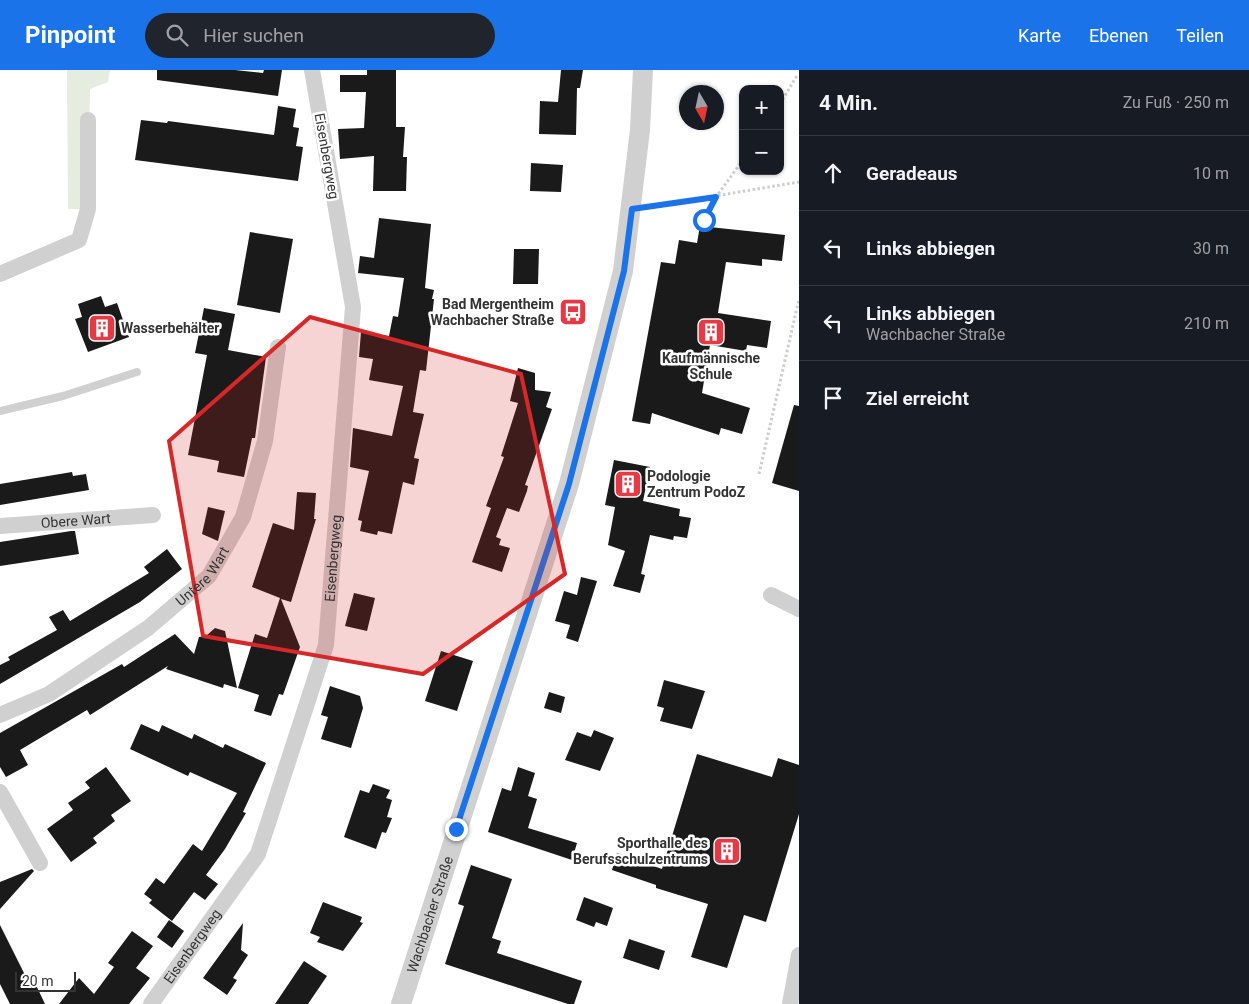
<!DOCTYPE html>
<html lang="de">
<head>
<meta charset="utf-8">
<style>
	body { margin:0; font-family:Roboto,sans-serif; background:#20242c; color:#f1f3f6 }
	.controls { position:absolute; right:15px; top:15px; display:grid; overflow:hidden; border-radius:10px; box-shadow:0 1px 4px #0004 }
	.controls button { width:45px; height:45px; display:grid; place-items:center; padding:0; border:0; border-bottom:1px solid #363941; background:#171b24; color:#f1f3f6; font:25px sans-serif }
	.compass { position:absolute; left:679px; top:15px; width:45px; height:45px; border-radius:50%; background:#171b24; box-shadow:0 1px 4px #0004; rotate:171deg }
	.scale { position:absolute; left:15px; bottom:12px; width:61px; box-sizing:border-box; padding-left:5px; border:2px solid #333; border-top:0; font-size:14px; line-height:18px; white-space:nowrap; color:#333; -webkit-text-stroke:4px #fff; paint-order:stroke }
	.stop { position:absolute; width:15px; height:15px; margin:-11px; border:4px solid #1a73e8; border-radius:50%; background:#fff }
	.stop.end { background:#1a73e8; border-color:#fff; box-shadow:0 1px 5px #0008 }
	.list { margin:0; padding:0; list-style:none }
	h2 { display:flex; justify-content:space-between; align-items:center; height:65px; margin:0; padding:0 20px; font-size:21px }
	h2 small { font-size:16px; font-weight:400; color:#9ea1a6 }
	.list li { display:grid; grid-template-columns:32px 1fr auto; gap:15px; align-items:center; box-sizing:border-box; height:75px; padding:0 20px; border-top:1px solid #363941 }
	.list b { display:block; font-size:19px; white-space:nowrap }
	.list p { margin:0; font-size:16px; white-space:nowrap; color:#9ea1a6 }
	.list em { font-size:16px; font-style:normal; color:#9ea1a6 }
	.icon { flex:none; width:28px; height:28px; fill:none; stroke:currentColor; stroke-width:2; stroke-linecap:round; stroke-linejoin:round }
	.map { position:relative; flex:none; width:799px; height:934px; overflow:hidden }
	header { display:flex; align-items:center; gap:30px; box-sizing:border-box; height:70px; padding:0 25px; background:#1a73e8; color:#fff }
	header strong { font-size:24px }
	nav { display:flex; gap:28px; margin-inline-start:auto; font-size:18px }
	.search { width:350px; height:45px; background:#20242c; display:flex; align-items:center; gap:12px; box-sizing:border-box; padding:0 18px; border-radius:28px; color:#9ea1a6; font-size:19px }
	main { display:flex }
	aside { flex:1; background:#171b24 }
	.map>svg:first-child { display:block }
</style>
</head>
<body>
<header>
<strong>Pinpoint</strong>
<div class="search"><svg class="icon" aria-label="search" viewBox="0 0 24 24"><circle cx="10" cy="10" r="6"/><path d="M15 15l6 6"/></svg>Hier suchen</div>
<nav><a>Karte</a><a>Ebenen</a><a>Teilen</a></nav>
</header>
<main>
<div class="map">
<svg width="799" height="934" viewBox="0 0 799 934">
	<rect width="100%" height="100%" fill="#fff"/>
	<path fill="#e6ecdf" d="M67 0H110L108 12 90 19 88 139H68Z"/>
	<g fill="#1a1a1a">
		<path d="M157 0H235L263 3 264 0H282L278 26 157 10Z"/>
		<path d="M367 0H396V57H405L403 87H407L406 121H373L374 86 340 89 338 59 364 58 366 22H340V5H367Z"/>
		<path d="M561 0H583L580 18H577L576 65 539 64 540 31 558 32Z"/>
		<path d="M278 36 296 39 293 57 299 58 296 76 303 77 298 111 135 90 141 50 167 53 168 51 274 65Z"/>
		<path d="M531 93 563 95 561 122 530 121Z"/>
		<path d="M379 148 431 154 425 218 434 220 432 229H434L426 301 420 300 413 342 424 344 414 388 419 389 414 415 403 412 392 464 378 461 377 465 360 461 362 451 358 450 369 401 350 397 353 358 392 366 403 316 369 310 373 289 359 287 361 262 389 266 393 246 398 247 404 208 358 203 360 186 374 188Z"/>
		<path d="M700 156 785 165 782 191 762 189V196L726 192 718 243 771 251 767 278 747 275 746 281 710 275 702 323 750 338 742 364 721 358 719 365 652 343 650 354 632 351 661 192 675 194 679 170 697 173Z"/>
		<path d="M250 162 293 169 280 243 237 235Z"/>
		<path d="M514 179H539L538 214H513Z"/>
		<path d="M101 226 105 237 117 233 129 267 88 282 75 249 82 247 78 234Z"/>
		<path d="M204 238 235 244 228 280 266 287 255 368H252L244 407 217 402 219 391 188 385 207 285 195 283Z"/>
		<path d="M518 298 535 303V320L551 322 546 337 552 339 525 415 528 416 527 421 519 442 507 438 496 467 501 469 499 475 510 478 502 502 472 492 491 438 486 436 504 387 501 386 518 333 510 331Z"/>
		<path d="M794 335 799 336V421L772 413Z"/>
		<path d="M614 390 650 397 643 431 680 439 679 446 691 448 687 468 674 466 673 470 650 465 641 504 645 505 640 523 613 516 625 481 608 475 615 437 605 435Z"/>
		<path d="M72 402 73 406 86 404 89 420 0 435V414Z"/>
		<path d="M297 422 316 423 314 449H316L291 532 281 529 300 577 283 625 279 624 271 646 254 641 259 625 238 618 255 564 267 568 280 528 252 517 273 453 294 460Z"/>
		<path d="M208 437 225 441 218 471 202 464Z"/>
		<path d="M71 461H75L79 484 0 496V472Z"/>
		<path d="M167 479 182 499 140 532 0 614V595L10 590 8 587 57 560 49 547 63 540 70 551 149 503 144 497Z"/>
		<path d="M581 507 597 511 578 572 566 568 570 555 555 551 564 521 577 525Z"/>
		<path d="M354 523 375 528 367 561 345 556Z"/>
		<path d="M215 558 225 561 237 618 224 614 223 618 166 599 168 596 90 645 87 640 20 680 28 695 6 707 0 697V663L122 594 124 597 175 564 194 584 199 567 206 566Z"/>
		<path d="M441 581 473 591 457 641 425 631Z"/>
		<path d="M664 610 705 621 692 659 660 651 664 638 657 636Z"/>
		<path d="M330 616 360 626 363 638 351 678 321 669 328 647 321 645Z"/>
		<path d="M549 622 565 627 561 643 544 638Z"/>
		<path d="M141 654 159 662 162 655 192 669 194 664 223 678 225 674 266 693 243 742 246 743 225 779 206 805 218 814 205 830 194 822 172 851 149 833 152 830 144 824 156 808 164 814 193 774 202 781 237 723 190 702 188 706 130 679Z"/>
		<path d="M594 660 614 668 600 701 565 690 577 662 591 667Z"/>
		<path d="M697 684 772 707 778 688 799 695V744L766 852 744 845 727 898 691 887 708 834 656 818V815L612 800 617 783 662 799Z"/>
		<path d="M106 697 131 731 111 745 115 751 93 768 97 773 71 792 47 759 73 740 68 733 90 718 85 712Z"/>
		<path d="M518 697 535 703 528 726 537 729 528 758 577 773 572 790 488 762 502 718 511 721Z"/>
		<path d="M373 714 390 720 386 728 392 730 387 747 392 748 386 763 382 762 376 779 344 767 360 720 369 723Z"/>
		<path d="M471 795 512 809 492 868 501 871 497 883 582 911 574 934H568L445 894 464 836 458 834Z"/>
		<path d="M32 799 34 801 0 839V812Z"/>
		<path d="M584 827 613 838 607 856 596 852 594 857 576 850Z"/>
		<path d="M323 832 362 847 360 852 363 853 343 881 317 872 320 867 310 863Z"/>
		<path d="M169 850 184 861 172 878 157 867Z"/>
		<path d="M243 853 241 880 248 885 233 908 237 910 227 925 203 908Z"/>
		<path d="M0 855 30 915 35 913 45 934H10L0 914Z"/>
		<path d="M132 861 153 876 136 898 150 908 129 934H59L79 908 94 924 114 897 108 893Z"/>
		<path d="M629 869 665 881 659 900 623 888Z"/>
		<path d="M304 891 327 906 308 934H275Z"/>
	</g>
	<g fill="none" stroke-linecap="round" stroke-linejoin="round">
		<g stroke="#cdcdcd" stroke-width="3" stroke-dasharray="2.5 2.5" stroke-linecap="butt">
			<path d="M780 34 798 4"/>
			<path d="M649 137 799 112"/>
			<path d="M704 150 716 127 743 90"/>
			<path d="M759 404 799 229"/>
		</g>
		<path stroke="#d0d0d0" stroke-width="8" d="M0 341 63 326 137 302"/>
		<g stroke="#d0d0d0" stroke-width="16">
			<path d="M0 204 79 170 88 139V50"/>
			<path id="s1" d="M0 456 153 445"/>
			<path d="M771 525 799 539"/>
			<path id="s2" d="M0 645 49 624 148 558 209 506 243 447 265 371 278 277"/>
			<path d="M0 722 40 793"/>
			<path id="s3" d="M151 934 258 784 326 575 353 237 312 0"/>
			<path d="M790 934 799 885"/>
		</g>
		<path stroke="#d0d0d0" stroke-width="20" id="s4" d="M401 934 569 414 623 201 640 60 643 0"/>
	</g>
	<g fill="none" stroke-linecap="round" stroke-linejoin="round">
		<path stroke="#1a73e8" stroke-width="6" d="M456 759 569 414 624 201 632 139 716 127 704 150"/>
	</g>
	<path fill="#d62828" fill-opacity="0.2" stroke="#d62828" stroke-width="4" stroke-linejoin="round" d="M310 247 521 304 565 504 423 604 203 566 169 371Z"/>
	<defs>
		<g id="bus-square" transform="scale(1.4375)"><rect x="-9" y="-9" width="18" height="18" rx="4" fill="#e63946" stroke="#fff"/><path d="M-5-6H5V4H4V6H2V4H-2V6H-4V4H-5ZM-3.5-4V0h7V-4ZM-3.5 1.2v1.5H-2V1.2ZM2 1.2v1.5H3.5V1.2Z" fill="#fff"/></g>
		<g id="building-square" transform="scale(1.4375)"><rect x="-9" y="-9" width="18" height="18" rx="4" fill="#e63946" stroke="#fff"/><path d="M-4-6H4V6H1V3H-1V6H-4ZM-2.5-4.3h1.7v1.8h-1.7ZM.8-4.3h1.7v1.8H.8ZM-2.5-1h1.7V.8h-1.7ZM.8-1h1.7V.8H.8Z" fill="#fff"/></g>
	</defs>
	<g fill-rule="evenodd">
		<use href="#bus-square" x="573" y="242"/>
		<use href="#building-square" x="102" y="258"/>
		<use href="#building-square" x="711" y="262"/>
		<use href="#building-square" x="628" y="414"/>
		<use href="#building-square" x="727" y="781"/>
	</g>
	<g text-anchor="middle" stroke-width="5" stroke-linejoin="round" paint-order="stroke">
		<g font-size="14" fill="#333" stroke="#fff">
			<text transform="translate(327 86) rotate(80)" y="5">Eisenbergweg</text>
			<text dy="5" stroke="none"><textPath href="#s1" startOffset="76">Obere Wart</textPath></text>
			<text dy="5" stroke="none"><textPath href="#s3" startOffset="491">Eisenbergweg</textPath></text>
			<text dy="5" stroke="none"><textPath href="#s2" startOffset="248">Untere Wart</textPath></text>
			<text dy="5" stroke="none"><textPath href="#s4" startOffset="94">Wachbacher Straße</textPath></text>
			<text dy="5" stroke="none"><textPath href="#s3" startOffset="71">Eisenbergweg</textPath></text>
		</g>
		<g font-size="14" font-weight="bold" fill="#333" stroke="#fff" text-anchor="end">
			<text x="554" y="239">Bad Mergentheim<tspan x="554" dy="16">Wachbacher Straße</tspan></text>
			<text x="121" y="263" text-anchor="start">Wasserbehälter</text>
			<text x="711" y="293" text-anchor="middle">Kaufmännische<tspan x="711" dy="16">Schule</tspan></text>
			<text x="647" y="411" text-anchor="start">Podologie<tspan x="647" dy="16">Zentrum PodoZ</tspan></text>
			<text x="708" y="778">Sporthalle des<tspan x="708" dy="16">Berufsschulzentrums</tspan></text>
		</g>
	</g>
</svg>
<div class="controls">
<button>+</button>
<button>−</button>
</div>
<svg class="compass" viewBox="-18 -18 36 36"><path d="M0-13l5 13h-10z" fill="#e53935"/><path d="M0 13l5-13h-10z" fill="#9ea1a6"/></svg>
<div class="scale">20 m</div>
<div class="stop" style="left:704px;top:150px"></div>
<div class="stop end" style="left:456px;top:759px"></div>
</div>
<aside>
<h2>4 Min.<small>Zu Fuß · 250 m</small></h2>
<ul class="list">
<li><svg class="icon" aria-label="ahead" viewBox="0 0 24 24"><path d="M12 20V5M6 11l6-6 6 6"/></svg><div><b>Geradeaus</b></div><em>10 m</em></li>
<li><svg class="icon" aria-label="left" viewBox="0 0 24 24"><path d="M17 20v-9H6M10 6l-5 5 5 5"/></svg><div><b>Links abbiegen</b></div><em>30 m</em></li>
<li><svg class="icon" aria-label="left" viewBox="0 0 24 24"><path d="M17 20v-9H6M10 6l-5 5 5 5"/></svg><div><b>Links abbiegen</b><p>Wachbacher Straße</p></div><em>210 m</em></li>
<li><svg class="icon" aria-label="arrive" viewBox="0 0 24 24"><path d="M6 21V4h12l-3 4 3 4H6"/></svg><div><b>Ziel erreicht</b></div></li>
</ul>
</aside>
</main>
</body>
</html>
